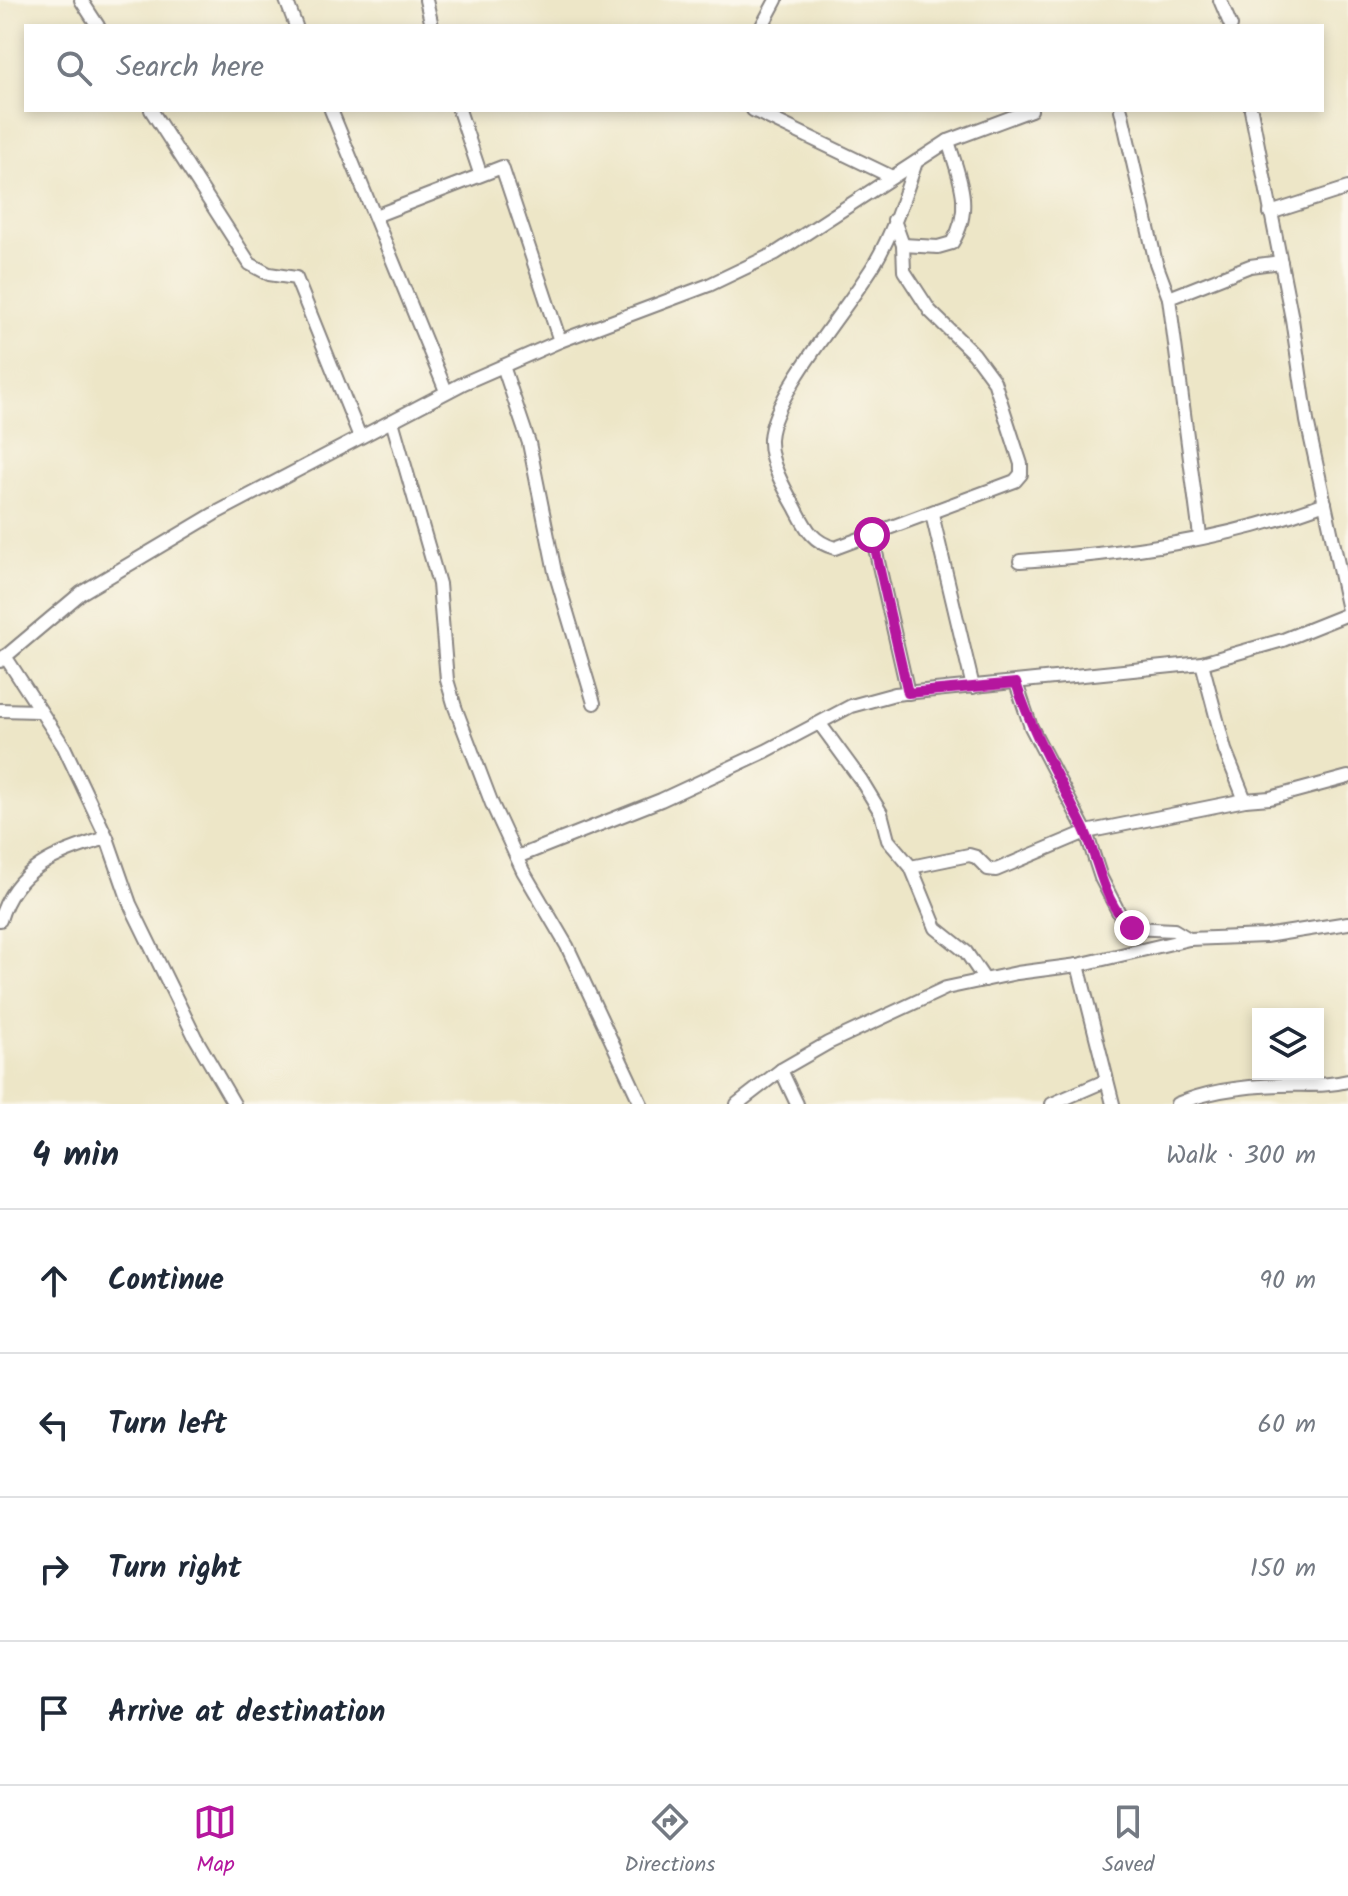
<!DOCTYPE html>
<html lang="en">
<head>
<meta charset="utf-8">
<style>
	body { margin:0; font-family:Kalam,sans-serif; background:#f6f6f7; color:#1f2937 }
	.controls { position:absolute; right:24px; bottom:24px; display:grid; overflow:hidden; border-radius:0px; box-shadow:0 4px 12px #0003 }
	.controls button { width:72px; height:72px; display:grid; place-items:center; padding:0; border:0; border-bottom:2px solid #e0e1e3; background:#fff; color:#1f2937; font:40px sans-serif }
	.stop { position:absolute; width:24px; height:24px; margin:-18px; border:6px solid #b5179e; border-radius:50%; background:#fff }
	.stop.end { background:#b5179e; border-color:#fff; box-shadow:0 2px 8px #0008 }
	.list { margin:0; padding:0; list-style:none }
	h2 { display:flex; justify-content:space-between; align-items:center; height:104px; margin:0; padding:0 32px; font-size:34px }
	h2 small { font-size:26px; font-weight:400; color:#747a83 }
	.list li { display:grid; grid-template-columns:52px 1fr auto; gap:24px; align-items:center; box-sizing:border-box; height:144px; padding:0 32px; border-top:2px solid #e0e1e3 }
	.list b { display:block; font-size:30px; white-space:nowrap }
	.list em { font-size:26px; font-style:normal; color:#747a83 }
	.icon { flex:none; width:44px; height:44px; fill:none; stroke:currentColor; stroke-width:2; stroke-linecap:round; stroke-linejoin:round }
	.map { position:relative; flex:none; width:1348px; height:1104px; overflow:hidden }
	.search { position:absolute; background:#fff; box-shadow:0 4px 12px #0003; left:24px; right:24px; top:24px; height:88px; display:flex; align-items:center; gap:20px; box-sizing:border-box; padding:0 28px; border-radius:0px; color:#747a83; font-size:30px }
	.sheet { height:680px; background:#fff }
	nav { display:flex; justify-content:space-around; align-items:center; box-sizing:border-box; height:112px; border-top:2px solid #e0e1e3; background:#fff; font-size:22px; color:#747a83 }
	nav a { display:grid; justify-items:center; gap:4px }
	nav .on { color:#b5179e }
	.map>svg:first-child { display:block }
</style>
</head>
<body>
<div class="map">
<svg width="1348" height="1104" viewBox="0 0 1348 1104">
	<rect width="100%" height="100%" fill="#fbf7ec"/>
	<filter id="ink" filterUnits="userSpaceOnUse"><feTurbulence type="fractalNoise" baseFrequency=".0125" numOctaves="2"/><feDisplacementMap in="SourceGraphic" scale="16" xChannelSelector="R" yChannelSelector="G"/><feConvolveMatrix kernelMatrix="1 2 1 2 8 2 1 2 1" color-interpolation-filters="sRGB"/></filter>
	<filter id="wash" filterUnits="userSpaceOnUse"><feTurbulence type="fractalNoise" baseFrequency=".006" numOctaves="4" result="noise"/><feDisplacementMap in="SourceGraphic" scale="32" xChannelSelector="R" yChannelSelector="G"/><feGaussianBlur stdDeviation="1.8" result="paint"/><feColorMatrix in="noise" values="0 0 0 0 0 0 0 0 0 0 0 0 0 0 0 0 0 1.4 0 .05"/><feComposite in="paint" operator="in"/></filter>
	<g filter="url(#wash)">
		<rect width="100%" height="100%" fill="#ede6c7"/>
	</g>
	<g filter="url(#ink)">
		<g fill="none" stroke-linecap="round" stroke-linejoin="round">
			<g stroke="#888481" stroke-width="16">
				<g id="street">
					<path d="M81 0 98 26"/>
					<path d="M286 0 296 26"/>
					<path d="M426 0 432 26"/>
					<path d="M1220 0 1231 26"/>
					<path d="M762 26 776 0"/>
					<path d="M151 110 250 264 269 274 296 278 360 437"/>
					<path d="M331 110 446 391"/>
					<path d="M459 110 480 173"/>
					<path d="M753 110 892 177"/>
					<path d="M1121 110 1156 263 1169 298"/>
					<path d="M1251 110 1292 319 1307 421 1348 610"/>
					<path d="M1270 213 1348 188"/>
					<path d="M375 216 502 167 560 341"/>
					<path d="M894 220 903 245 904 271 930 311 974 354 994 381 1021 464V474L1015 481 835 548C812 542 806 528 795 507 784 488 769 462 770 439 773 393 849 307 875 263 893 232 905 195 916 162"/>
					<path d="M903 245 938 247 952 243C974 208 959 177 948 141"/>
					<path d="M503 366 529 443 555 572 594 703"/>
					<path d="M392 421 439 584 447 680 455 707 492 804 523 871 567 946 641 1104"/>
					<path d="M932 514 973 687"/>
					<path d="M872 535 908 693"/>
					<path d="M1200 536 1169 298 1250 266 1281 262"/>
					<path d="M1020 561C1122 554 1229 540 1325 503"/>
					<path d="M0 661 81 593 214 514 464 383 560 341 709 285 776 253 948 141 1031 110"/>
					<path d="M1202 663 1225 750 1245 800 1270 798 1348 777"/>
					<path d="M1016 683 1031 727 1086 832 1101 878 1123 921 1132 928 1174 930 1189 939"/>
					<path d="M0 710 38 711"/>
					<path d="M820 724 861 780 881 813 888 840 911 867 936 928 966 952 985 980"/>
					<path d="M107 838 130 904 195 1037 234 1104"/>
					<path d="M517 857 661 800 766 751 851 706 895 694 1202 663 1283 640 1348 614"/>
					<path d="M911 867 969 855 976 857 988 869 996 870 1086 832 1245 800"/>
					<path d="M0 920C15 868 58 852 107 838L64 747 5 656"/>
					<path d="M1078 965 1113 1104"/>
					<path d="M781 1070 797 1104"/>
					<path d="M737 1104 781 1070 828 1043 946 988 1017 973 1078 965 1189 939 1265 936 1348 923"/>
					<path d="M1052 1104 1105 1081"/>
					<path d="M1177 1104C1208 1091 1247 1086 1280 1085 1305 1084 1324 1087 1348 1081"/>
				</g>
			</g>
			<use href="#street" stroke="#fff" stroke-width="12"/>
		</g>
	</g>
	<g fill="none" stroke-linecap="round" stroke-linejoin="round" filter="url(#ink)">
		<path stroke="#b5179e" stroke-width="10" d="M872 535 908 693 1016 683C1033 735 1060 780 1084 829 1099 860 1103 905 1132 928"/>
	</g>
</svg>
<div class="controls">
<button><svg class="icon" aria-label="layers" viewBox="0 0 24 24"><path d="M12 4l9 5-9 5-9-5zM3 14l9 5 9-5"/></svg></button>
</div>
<div class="stop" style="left:872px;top:535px"></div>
<div class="stop end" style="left:1132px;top:928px"></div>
<div class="search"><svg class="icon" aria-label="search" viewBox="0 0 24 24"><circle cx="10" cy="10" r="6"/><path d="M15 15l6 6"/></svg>Search here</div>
</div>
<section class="sheet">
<h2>4 min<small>Walk · 300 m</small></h2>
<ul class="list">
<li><svg class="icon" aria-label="ahead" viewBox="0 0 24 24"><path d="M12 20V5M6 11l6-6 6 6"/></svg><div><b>Continue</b></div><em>90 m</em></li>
<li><svg class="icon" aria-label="left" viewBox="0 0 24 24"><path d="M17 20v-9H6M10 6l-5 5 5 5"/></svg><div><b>Turn left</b></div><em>60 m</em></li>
<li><svg class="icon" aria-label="right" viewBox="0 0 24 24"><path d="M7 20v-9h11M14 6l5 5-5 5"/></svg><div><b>Turn right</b></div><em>150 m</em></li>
<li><svg class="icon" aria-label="arrive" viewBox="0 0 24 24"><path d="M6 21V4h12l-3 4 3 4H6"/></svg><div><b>Arrive at destination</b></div></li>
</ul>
</section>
<nav>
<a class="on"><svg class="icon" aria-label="map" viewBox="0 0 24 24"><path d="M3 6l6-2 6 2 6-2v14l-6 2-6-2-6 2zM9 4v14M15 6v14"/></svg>Map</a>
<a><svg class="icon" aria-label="directions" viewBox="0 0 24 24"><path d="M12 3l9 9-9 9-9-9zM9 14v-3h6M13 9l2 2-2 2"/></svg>Directions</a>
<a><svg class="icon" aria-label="saved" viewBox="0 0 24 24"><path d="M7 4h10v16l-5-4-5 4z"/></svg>Saved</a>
</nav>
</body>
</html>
